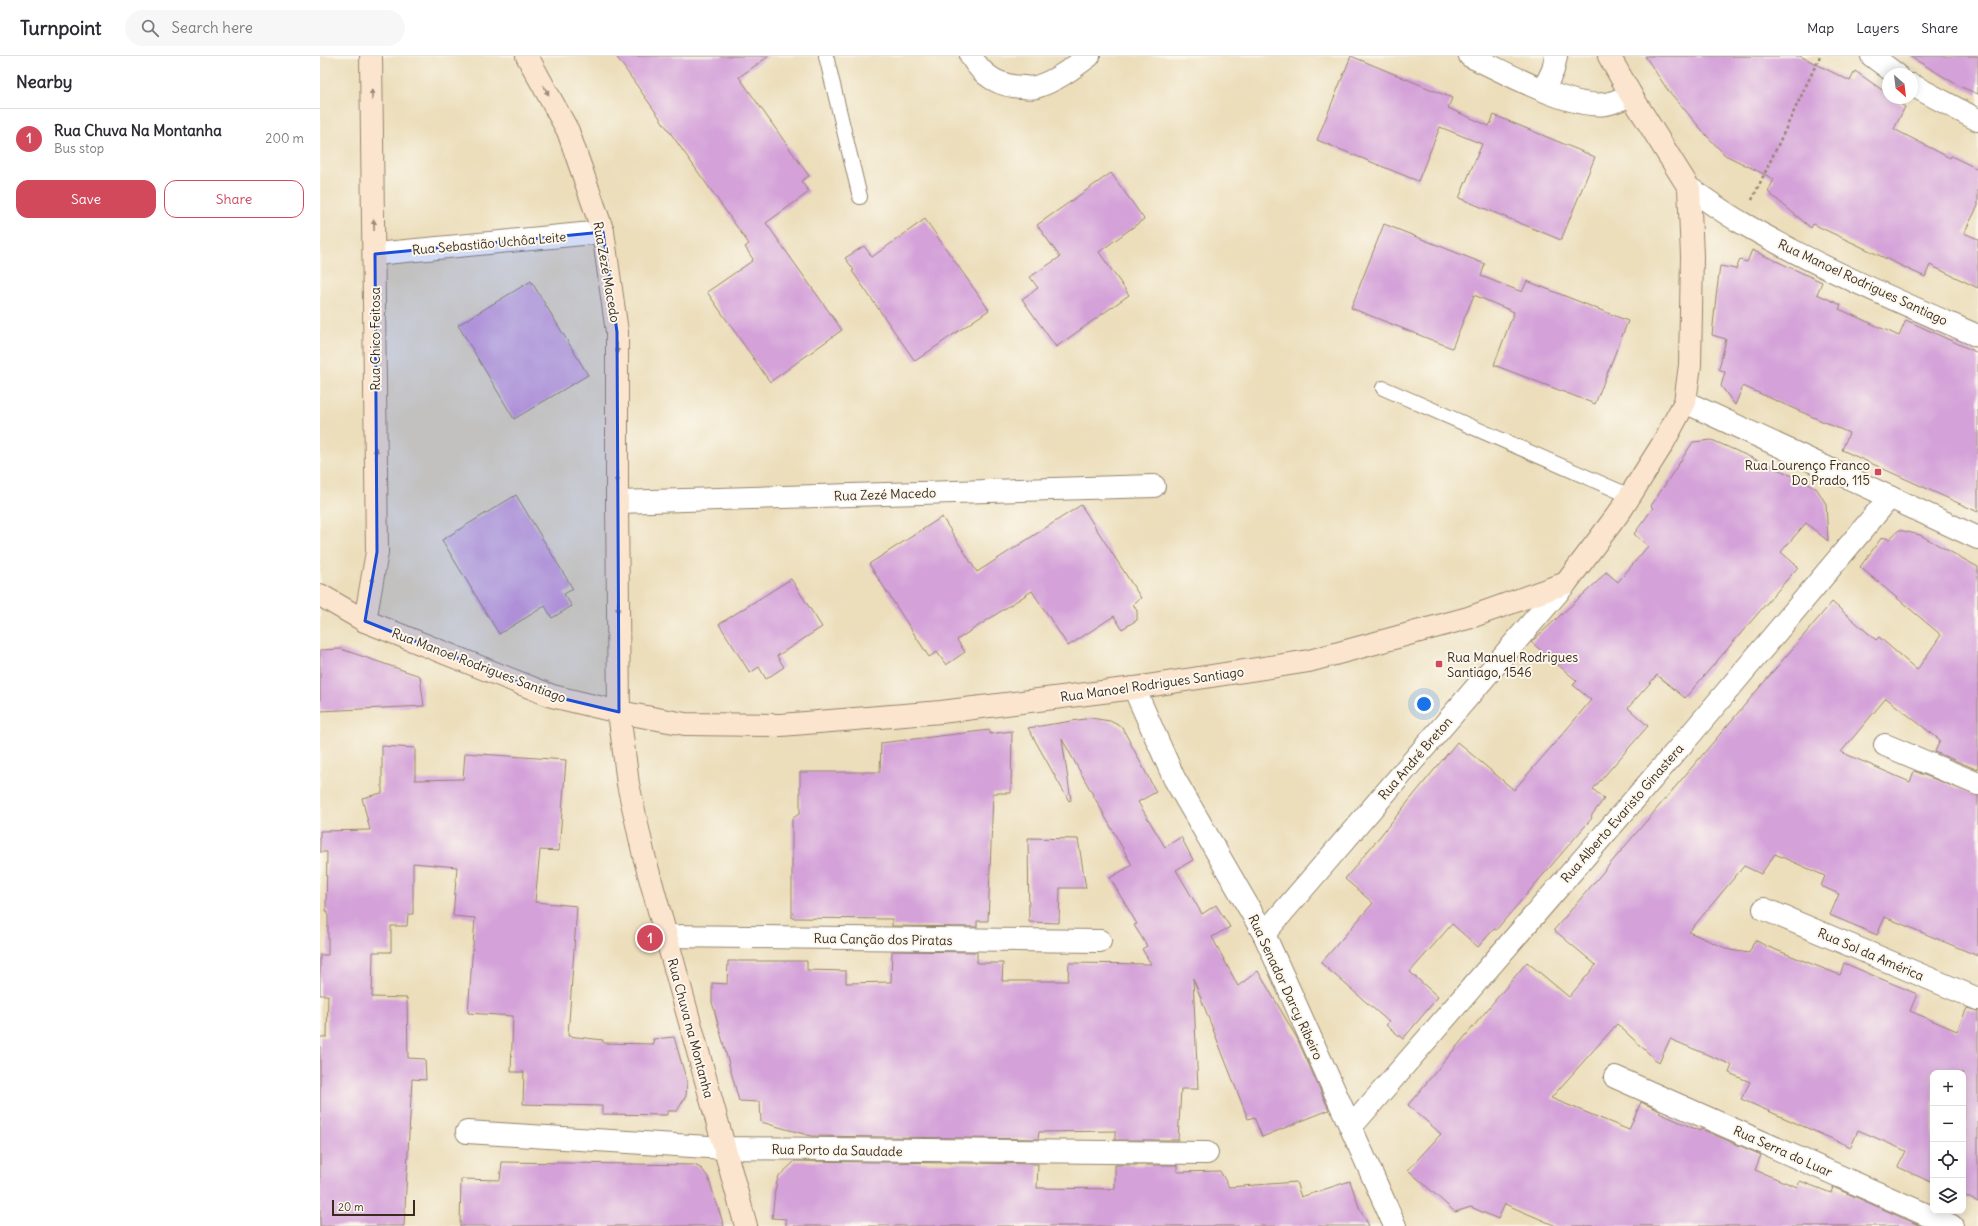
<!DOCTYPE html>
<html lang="en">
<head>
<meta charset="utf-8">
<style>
	body { margin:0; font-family:Delius,sans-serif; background:#f7f7f7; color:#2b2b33 }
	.controls { position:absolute; right:12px; bottom:12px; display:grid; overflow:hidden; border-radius:8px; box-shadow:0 2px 10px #0003 }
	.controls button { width:36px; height:36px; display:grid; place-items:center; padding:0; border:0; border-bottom:1px solid #e1e1e2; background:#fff; color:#2b2b33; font:20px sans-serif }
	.compass { position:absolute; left:1562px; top:12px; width:36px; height:36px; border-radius:50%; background:#fff; box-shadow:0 2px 10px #0003; rotate:152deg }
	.scale { position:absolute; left:12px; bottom:10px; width:83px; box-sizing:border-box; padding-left:4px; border:2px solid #3b2a1e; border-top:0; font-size:11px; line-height:14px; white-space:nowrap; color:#3b2a1e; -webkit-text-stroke:3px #fbf7ec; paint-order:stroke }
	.you { position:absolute; left:1104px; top:648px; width:14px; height:14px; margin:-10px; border:3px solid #fff; border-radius:50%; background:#1a73e8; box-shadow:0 0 0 6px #1a73e833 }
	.badge { display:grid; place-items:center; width:26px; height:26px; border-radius:50%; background:#d1495b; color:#fff; font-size:13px; font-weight:700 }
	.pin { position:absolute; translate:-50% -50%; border:2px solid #fff; box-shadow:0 1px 4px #0006 }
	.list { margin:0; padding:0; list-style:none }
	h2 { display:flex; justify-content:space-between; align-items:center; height:52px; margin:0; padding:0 16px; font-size:17px }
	h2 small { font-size:13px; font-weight:400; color:#7c7c81 }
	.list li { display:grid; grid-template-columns:26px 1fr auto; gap:12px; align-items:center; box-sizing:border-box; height:60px; padding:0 16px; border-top:1px solid #e1e1e2 }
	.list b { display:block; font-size:15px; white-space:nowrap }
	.list p { margin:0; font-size:13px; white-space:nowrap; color:#7c7c81 }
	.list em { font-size:13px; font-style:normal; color:#7c7c81 }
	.actions { display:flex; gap:8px; padding:12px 16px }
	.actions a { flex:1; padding:9px 0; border:1px solid #d1495b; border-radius:12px; text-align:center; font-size:14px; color:#d1495b }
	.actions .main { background:#d1495b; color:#fff }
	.icon { flex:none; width:22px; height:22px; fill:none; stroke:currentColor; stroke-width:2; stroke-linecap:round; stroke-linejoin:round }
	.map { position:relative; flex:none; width:1658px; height:1170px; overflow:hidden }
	header { display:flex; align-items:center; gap:24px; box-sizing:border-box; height:56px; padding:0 20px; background:#fff; border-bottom:1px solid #e1e1e2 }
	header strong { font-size:19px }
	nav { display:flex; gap:22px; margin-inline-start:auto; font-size:14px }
	.search { width:280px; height:36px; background:#f7f7f7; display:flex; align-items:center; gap:10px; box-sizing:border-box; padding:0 14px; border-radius:22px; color:#7c7c81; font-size:15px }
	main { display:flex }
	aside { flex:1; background:#fff }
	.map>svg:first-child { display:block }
</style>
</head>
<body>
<header>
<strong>Turnpoint</strong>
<div class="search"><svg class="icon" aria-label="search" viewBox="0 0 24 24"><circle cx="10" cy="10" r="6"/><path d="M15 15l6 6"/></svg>Search here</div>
<nav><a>Map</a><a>Layers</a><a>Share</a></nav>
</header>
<main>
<aside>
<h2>Nearby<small></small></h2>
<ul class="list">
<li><span class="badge">1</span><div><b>Rua Chuva Na Montanha</b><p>Bus stop</p></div><em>200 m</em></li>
</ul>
<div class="actions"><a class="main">Save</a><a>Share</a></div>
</aside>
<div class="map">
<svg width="1658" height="1170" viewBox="0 0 1658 1170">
	<rect width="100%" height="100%" fill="#fbf7ec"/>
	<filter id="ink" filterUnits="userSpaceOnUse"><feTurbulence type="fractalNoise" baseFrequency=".025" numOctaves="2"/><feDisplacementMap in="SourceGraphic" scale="8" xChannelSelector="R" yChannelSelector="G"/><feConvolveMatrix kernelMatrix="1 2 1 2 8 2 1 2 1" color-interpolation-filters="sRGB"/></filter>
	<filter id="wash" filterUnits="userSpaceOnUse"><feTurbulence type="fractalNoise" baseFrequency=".012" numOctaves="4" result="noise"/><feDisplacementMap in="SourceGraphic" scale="16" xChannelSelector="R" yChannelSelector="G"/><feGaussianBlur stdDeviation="0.9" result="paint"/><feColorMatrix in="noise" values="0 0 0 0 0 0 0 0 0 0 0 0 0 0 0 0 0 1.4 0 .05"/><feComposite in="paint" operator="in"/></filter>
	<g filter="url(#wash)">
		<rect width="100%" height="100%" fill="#ecdebb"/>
		<g id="blocks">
			<g fill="#d4a1d9">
				<path d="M296 0H449L419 21 489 120 481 125 489 136 446 167 522 274 450 326 387 236 432 205 433 203 425 191 429 188Z"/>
				<path d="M1031 0 1132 42 1128 52 1169 70 1174 59 1275 101 1241 184 1139 142 1162 88 1120 71 1098 125 997 84Z"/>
				<path d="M1325 0H1480L1530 25 1535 15 1568 38V42H1573L1585 51 1574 73 1630 102 1631 100 1658 113V150L1644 177 1658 183V232L1610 209 1605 221 1493 168 1491 172 1448 136 1454 123 1405 99 1387 80 1347 33Z"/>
				<path d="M1589 0H1658V38L1641 31Z"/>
				<path d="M791 117 824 163 779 196 809 239 736 291 702 243 718 232 710 221 740 201 717 169Z"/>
				<path d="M605 163 669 254 595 305 532 215 534 214 525 202 544 190 552 201Z"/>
				<path d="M1064 168 1165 208 1161 220 1202 236 1207 225 1308 265 1275 348 1174 309 1194 256 1154 239 1132 292 1031 252Z"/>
				<path d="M1432 194 1502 226 1497 238 1521 249 1519 253 1579 280 1586 264 1658 297V456L1522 394 1529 377 1477 354 1423 330 1415 349 1401 330 1405 316 1399 313 1406 283 1392 279 1396 241 1400 210 1416 213 1420 204 1427 206Z"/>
				<path d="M211 225 268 319 194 363 138 269Z"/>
				<path d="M1392 384 1484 425 1497 433 1506 448 1508 485 1486 467 1461 496 1478 511 1365 642 1337 619 1308 652 1328 670 1273 733 1284 743 1271 760 1272 762 1176 874 1174 873 1158 891 1132 868 1090 916 1118 941 1083 983 1066 969 1069 966 1001 907 1053 847 1025 823 1137 686 1194 734 1252 667 1271 644 1253 629 1257 625 1211 586 1277 526 1286 516 1298 526 1328 490 1314 478 1333 452 1331 450 1373 386Z"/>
				<path d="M196 439 253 533 244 538 252 550 232 562 225 550 179 578 122 484Z"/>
				<path d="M761 449 821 542 813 548 817 555V564L802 573 794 560 748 590 712 535 638 583 637 584 645 596 626 609 617 596 609 601 549 508 622 461 657 516Z"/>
				<path d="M1579 474 1600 479 1658 511V714L1615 696 1620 684 1566 642 1521 696 1590 726 1594 715 1658 740V900L1565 861 1557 879 1510 859 1519 838 1501 830 1505 820 1455 798 1441 818 1424 810 1369 876 1410 894 1429 897 1435 884 1446 890 1520 919 1524 907 1597 938 1590 955 1637 975 1647 952 1658 955V1146L1643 1139V1017H1613V1127L1578 1111 1586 1095 1538 1074 1531 1091 1494 1075 1421 1043 1430 1026 1409 1017 1412 1009 1350 983 1339 1007 1297 968 1231 1042 1309 1074 1321 1046 1340 1055 1339 1057 1380 1075 1381 1073 1441 1099 1435 1114 1477 1131 1480 1125 1511 1137 1513 1131 1601 1170H1236L1185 1148 1178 1163 1151 1151 1135 1156 1088 1114 1121 1078 1088 1049 1207 906 1249 941 1276 909 1234 874 1512 546 1556 584 1559 581 1597 614 1621 579 1540 511 1562 481 1569 483Z"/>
				<path d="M471 523 502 571 457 600 464 611 446 623 439 611 430 617 399 568Z"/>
				<path d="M21 593 100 620 104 650 0 655V594Z"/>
				<path d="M771 662 790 665 802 671 836 736 818 746 845 791 861 781 873 804 856 814 882 858 896 849 910 871 892 881 918 930 938 915 977 982 1009 1054 942 1081 934 1061 928 1063 873 922 878 1033H861L858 1084H795V1075L719 1076 718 1083 491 1080 441 1066 440 1046 419 1045 392 946V927L407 928 408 905H487V914L526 915V927L571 926 572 895 657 896V907H683L682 925H748L749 907 831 908 822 893 827 890 814 869 817 868 790 822 812 809 742 683 751 744 749 745 708 672Z"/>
				<path d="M670 674V678L692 675 691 737H673L668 865H657V871L572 870V863L472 862V763L480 757V716H560L561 687Z"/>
				<path d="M62 690 95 692V724L143 723 145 697 246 704 239 795 220 794 215 846 257 850 248 980 283 984V987L334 988 333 983 354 981 367 1026 366 1040 357 1055H347V1059L282 1058V1050L203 1048 204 1016H191L193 960 148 957 155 862 133 860 137 811 93 807V858H88L87 870H71V896H53L52 941 87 942 88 1002 105 1003 106 1024 92 1023 84 1170H0V981H7L8 939H0V899H8V855H6L7 796H0V775L50 774 42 742 62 737Z"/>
				<path d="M708 782 758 783 766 832H740L739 867 709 866Z"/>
				<path d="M475 1105 718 1108 717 1132 795 1133V1109H857V1116L900 1115 909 1131 976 1126 981 1141 1030 1125 1039 1151 1049 1170H466V1163L452 1162 455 1135 458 1121Z"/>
				<path d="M182 1106 375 1109 382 1113 388 1121 404 1170H140L141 1123 180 1124Z"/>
			</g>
		</g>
	</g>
	<g filter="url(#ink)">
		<use href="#blocks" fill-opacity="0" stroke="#94846c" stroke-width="1"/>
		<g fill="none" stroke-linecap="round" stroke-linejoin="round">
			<g stroke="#94846c" stroke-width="16">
				<g id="lane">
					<path d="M506 0 540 141"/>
					<path d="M1063 332 1310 440"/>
				</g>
			</g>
			<g stroke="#94846c" stroke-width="24">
				<g id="street">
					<path d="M651 0C662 20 680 31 704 31 708 32 712 32 716 31 736 25 753 12 769 0"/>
					<path d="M1150 0C1183 15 1249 53 1285 48 1294 47 1303 42 1311 39"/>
					<path d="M1552 0 1576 18"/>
					<path d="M1592 29 1658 64"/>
					<path d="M1224 33 1233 14 1236 0"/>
					<path d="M1369 132C1387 144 1404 157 1422 167 1498 211 1578 245 1658 280"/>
					<path d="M55 198 283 176"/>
					<path d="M1365 346 1658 482"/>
					<path d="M297 446 834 430"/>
					<path d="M814 632 854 722 944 878 1075 1170"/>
					<path d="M1565 689 1658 728"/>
					<path d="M1444 853 1658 943"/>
					<path d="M944 878 1246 527"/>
					<path d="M346 880 780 885"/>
					<path d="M1295 1021 1632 1170"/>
					<path d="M1031 1071 1371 678 1570 441"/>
					<path d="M147 1076 404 1092 887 1097"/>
				</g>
			</g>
			<g stroke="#94846c" stroke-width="24">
				<g id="secondary">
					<path d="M207 0 248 75 283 176 297 276V446L299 656 308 728 324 800 426 1170"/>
					<path d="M0 539 45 565 232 640 299 656 365 668 461 669 621 656 814 632 989 605 1148 562 1246 527 1301 454 1342 389 1365 346 1370 309 1372 200 1369 132 1311 39 1289 0"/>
					<path d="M45 565 57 496 51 0"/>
				</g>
			</g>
			<path stroke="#94846c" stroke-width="2.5" stroke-dasharray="3 3" stroke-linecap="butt" d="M1432 144 1500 0"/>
			<use href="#lane" stroke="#fff" stroke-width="14"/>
			<use href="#street" stroke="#fff" stroke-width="22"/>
			<use href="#secondary" stroke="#fbe5cf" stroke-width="22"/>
		</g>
		<defs><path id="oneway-solid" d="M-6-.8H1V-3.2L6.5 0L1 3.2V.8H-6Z"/></defs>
		<g fill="#9b8876">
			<use href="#oneway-solid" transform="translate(226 34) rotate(61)"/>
			<use href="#oneway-solid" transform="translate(52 39) rotate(-91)"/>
			<use href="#oneway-solid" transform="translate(54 169) rotate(-91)"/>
			<use href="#oneway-solid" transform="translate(297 292) rotate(90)"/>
			<use href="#oneway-solid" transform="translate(56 397) rotate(-90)"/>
			<use href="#oneway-solid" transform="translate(297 422) rotate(90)"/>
			<use href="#oneway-solid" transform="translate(52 526) rotate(-81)"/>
			<use href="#oneway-solid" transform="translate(298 551) rotate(89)"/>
		</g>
	</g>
	<path fill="#1d4ed8" fill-opacity="0.2" stroke="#1d4ed8" stroke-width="3" stroke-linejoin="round" d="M283 176 297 276 299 656 232 640 45 565 57 496 55 198Z"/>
	<g fill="#d1495b" stroke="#fbf7ec" stroke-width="1.5">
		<rect x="1554" y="412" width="8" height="8" rx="2"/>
		<rect x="1115" y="604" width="8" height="8" rx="2"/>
	</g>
	<g text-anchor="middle" stroke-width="4" stroke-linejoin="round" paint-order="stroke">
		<g font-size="13" fill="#3b2a1e" stroke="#fbf7ec">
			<text transform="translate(169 187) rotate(-5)" y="5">Rua Sebastião Uchôa Leite</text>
			<text transform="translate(287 216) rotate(80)" y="5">Rua Zezé Macedo</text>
			<text transform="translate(1543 226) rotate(25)" y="5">Rua Manoel Rodrigues Santiago</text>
			<text transform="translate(55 283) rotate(-90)" y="5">Rua Chico Feitosa</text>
			<text transform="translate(565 438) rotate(-2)" y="5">Rua Zezé Macedo</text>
			<text transform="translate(159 609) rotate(21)" y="5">Rua Manoel Rodrigues Santiago</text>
			<text transform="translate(832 628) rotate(-8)" y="5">Rua Manoel Rodrigues Santiago</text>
			<text transform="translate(1095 702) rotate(-49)" y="5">Rua André Breton</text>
			<text transform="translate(1302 757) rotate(-49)" y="5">Rua Alberto Evaristo Ginastera</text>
			<text transform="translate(563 883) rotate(1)" y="5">Rua Canção dos Piratas</text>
			<text transform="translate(1551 898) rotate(23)" y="5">Rua Sol da América</text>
			<text transform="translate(966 931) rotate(65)" y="5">Rua Senador Darcy Ribeiro</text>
			<text transform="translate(371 972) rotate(75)" y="5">Rua Chuva na Montanha</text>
			<text transform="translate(517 1094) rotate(1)" y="5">Rua Porto da Saudade</text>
			<text transform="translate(1463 1095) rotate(24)" y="5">Rua Serra do Luar</text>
		</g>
		<g font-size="13" fill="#3b2a1e" stroke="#fbf7ec" text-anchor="end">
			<text x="1550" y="414">Rua Lourenço Franco<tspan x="1550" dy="15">Do Prado, 115</tspan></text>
			<text x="1127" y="606" text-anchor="start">Rua Manuel Rodrigues<tspan x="1127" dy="15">Santiago, 1546</tspan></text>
		</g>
	</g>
</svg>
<div class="controls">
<button>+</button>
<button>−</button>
<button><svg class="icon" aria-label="locate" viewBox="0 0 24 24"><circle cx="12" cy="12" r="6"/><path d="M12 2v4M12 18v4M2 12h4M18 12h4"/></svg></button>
<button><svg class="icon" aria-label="layers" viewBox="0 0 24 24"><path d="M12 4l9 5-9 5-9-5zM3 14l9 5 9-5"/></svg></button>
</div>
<svg class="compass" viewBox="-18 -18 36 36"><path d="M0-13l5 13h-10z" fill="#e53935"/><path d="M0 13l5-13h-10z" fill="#7c7c81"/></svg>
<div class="scale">20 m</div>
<div class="you"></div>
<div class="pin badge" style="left:330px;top:882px">1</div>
</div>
</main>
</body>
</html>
